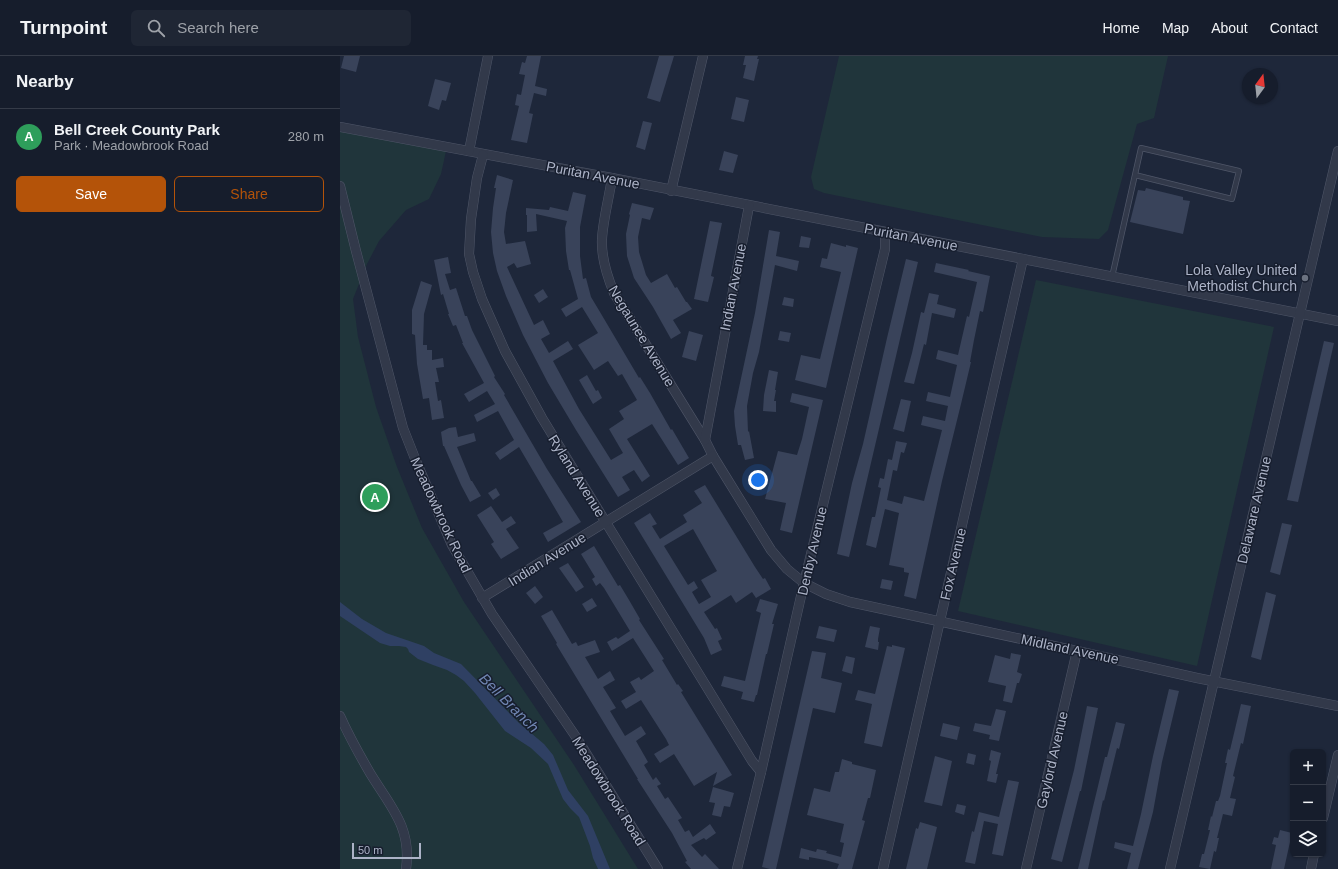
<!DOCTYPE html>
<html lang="en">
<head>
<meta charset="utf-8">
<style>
	body { margin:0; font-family:Helvetica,sans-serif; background:#1f2634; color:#f1f3f6 }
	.controls { position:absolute; right:12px; bottom:12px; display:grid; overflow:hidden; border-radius:6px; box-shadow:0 1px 3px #0004 }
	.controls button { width:36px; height:36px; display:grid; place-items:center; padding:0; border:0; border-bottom:1px solid #353b48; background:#161d2c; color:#f1f3f6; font:20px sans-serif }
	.compass { position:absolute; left:902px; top:12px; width:36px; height:36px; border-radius:50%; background:#161d2c; box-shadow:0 1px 3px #0004; rotate:15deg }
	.scale { position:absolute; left:12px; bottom:10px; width:69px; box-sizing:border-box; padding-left:4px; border:2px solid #acb3c7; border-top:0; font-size:11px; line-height:14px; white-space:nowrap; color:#acb3c7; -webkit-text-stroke:3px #171e2e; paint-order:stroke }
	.you { position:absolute; left:418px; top:424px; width:14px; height:14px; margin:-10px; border:3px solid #fff; border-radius:50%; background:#1a73e8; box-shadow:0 0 0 6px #1a73e833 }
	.badge { display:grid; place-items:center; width:26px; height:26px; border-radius:50%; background:#b45309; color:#fff; font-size:13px; font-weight:700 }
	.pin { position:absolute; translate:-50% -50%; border:2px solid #fff; box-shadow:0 1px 4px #0006 }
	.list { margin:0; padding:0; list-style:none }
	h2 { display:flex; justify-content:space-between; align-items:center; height:52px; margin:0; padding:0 16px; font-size:17px }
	h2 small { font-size:13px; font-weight:400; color:#9ea2a9 }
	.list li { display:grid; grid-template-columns:26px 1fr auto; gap:12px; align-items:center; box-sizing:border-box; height:56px; padding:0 16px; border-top:1px solid #353b48 }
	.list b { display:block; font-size:15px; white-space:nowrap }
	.list p { margin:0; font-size:13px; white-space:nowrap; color:#9ea2a9 }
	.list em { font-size:13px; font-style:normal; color:#9ea2a9 }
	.actions { display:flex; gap:8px; padding:12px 16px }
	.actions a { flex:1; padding:9px 0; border:1px solid #b45309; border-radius:6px; text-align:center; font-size:14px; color:#b45309 }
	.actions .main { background:#b45309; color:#fff }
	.icon { flex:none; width:22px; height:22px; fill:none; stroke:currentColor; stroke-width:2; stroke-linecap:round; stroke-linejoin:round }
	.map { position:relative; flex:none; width:998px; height:813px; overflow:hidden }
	header { display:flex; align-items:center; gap:24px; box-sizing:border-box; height:56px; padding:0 20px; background:#161d2c; border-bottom:1px solid #353b48 }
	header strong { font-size:19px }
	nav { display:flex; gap:22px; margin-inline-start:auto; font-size:14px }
	.search { width:280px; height:36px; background:#1f2634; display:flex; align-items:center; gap:10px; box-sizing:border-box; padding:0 14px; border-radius:6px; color:#9ea2a9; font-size:15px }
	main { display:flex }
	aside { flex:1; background:#161d2c }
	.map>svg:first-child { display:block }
</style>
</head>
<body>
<header>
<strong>Turnpoint</strong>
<div class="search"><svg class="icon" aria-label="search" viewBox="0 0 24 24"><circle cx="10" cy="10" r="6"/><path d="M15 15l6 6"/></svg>Search here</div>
<nav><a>Home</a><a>Map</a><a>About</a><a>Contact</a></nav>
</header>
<main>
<aside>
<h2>Nearby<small></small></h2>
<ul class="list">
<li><span class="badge" style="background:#2e9e5b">A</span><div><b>Bell Creek County Park</b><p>Park · Meadowbrook Road</p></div><em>280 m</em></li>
</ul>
<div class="actions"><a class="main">Save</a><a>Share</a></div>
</aside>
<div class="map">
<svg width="998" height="813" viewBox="0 0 998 813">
	<rect width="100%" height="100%" fill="#1e273a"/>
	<g fill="#20353b">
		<path d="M499 0H828L814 62 797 68 768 174 759 183 702 181 484 137 474 133 471 121Z"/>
		<path d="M0 74 106 95 101 118 89 143 66 154 39 185 27 208 13 243 18 281 36 351 57 411 82 472 124 546 234 709 298 813H0Z"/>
		<path d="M696 224 934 271 857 610 618 555Z"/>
	</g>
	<path fill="#2f4063" d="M0 546 22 563 46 577 84 590 94 597 121 608 179 667 204 688 213 699 228 734 248 760 270 813H258L253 802 250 790 239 761 230 752 223 743 208 708 191 692 165 675 135 637 124 625 116 619 107 614 93 609 78 603 69 596 68 593 66 591 59 590H50L40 587 0 560Z"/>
	<g fill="#39435a" fill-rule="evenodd">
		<path d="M4 0H20L16 16 1 12Z"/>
		<path d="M187 0H201L195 30 207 33 206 40 194 37 189 57 193 58 187 87 171 84 179 50 175 49 177 38 181 39 185 19 179 18 182 6 185 7Z"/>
		<path d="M319 0H334L320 46 307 42Z"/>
		<path d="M405 0H418L417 3H419L414 25 403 22 406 9H403Z"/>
		<path d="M95 23 111 27 106 45 102 44 99 54 88 50Z"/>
		<path d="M396 41 409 44 404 66 391 63Z"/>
		<path d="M303 65 312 67 305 94 296 91Z"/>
		<path d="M384 95 398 99 393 117 379 114Z"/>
		<path d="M157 119 173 124 166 157 164 176 166 188 185 185 191 208 177 212 174 207 167 211 194 269 203 264 210 278 201 283 209 297 228 285 233 293 213 305 239 353 271 404 283 397 269 373 284 363 279 355 297 344 282 318 278 320 268 305 254 314 238 289 258 277 242 251 226 261 221 253 238 243 230 214H229L226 195 225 172 227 165 196 158 197 175 187 176V159H186V152L209 154 210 151 228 155 233 136 246 139 240 171V200L243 223 246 222 251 241 260 256 299 322 300 321 310 337 331 374 332 373 349 402 338 409 312 368 287 383 310 420 302 426 294 414 282 421 290 434 278 441 236 374 208 327 183 279 166 240 157 215 153 197 151 176 153 152 156 132H154Z"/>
		<path d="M806 132 843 141V144L850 145 843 178 790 166 798 134 805 135Z"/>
		<path d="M292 147 314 152 310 164 302 162 298 181 299 196 306 219 311 227 327 218 335 232 337 231 346 246H347L352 253 333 264 341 277 331 283 313 251 294 222 287 200 286 178 290 159 289 158Z"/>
		<path d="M370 165 382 167 371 220 374 221 368 246 354 243Z"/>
		<path d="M429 174 440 176 436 200 459 205 457 215 435 209 419 296 413 317 407 350 408 376 409 375 414 402 405 404 401 389H398L395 370 394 355 415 257Z"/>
		<path d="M461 180 471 182 469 192 459 191Z"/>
		<path d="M491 187 506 191V189L518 192 486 332 455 324 461 299 480 303 501 216 480 211 482 202 487 203Z"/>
		<path d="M108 201 111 217 105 218 110 234 116 232 125 260H127L132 274 155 320 154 321 165 338 164 339 207 413 241 466 208 486 203 477 223 466 179 391 160 404 155 397 174 384 158 355 137 366 134 359 155 348 147 335 129 346 124 338 144 327 122 287H123L116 269 113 270 108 258H109L103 238 101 239 94 204Z"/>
		<path d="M566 203 578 206 509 501 497 498 512 427 523 388 547 282Z"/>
		<path d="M596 207 629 214 628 215 650 220 643 256 640 255 634 284 630 306H631L621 348 602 425 576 543 564 540 569 517 564 516V512L549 509 559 457 545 453 536 492 526 489 532 461H535L541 432 538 431 540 422 544 423 548 403 552 404 556 385 567 387 564 397 561 396 557 415 553 414 547 444 562 448 564 440 584 445 602 374 581 369 583 360 605 365 608 350 586 345 588 336 610 341 617 309 596 303 598 294 618 299 627 260 629 261 637 226 594 216Z"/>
		<path d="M81 225 92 229 84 258 83 289H87V294H92V304L103 302 104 311 96 312 99 326H95L98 345 101 344 104 362 92 364 89 342 83 343 77 308 75 279 72 278V254Z"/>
		<path d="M203 233 208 241 199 247 194 239Z"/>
		<path d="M589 237 599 239 597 248 616 253 614 262 592 257 586 289 584 288 574 328 564 326 572 297 581 256 584 257Z"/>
		<path d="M444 241 454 243 453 251 442 249Z"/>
		<path d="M349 275 363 279 356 305 342 301Z"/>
		<path d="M440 275 451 277 449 286 438 284Z"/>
		<path d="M984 285 994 287 958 446 947 444Z"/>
		<path d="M429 314 438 316 435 334H436L434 345H436V356L423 355 424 339Z"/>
		<path d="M247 319 256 335 258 334 262 342 253 348 239 324Z"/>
		<path d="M452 337 483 344 452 477 440 474 446 447 425 443 438 395 457 399 462 383 469 351 450 346Z"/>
		<path d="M561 343 571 345 564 376 553 373Z"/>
		<path d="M116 371 118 381 134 377 136 385 117 391 131 425H132L141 440 130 446 121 429 104 390H103L101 376 109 372Z"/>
		<path d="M365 429 415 511 423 523 425 522 431 533 416 542 412 536 396 547 391 539 364 556 375 573 377 572 382 583 378 585 382 594 371 599 364 582 294 467 310 457 317 468 312 470 320 483 347 466 343 459 362 447 354 435ZM353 473 377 515 361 524 371 541 359 548 352 536 358 532 354 525 348 529 324 490Z"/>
		<path d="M156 432 160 439 153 444 148 437Z"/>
		<path d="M151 450 162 466 171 460 176 467 166 473 179 492 161 503 151 488 154 486 137 459Z"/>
		<path d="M942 467 952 469 940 519 930 516Z"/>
		<path d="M254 490 278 530 280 529 289 544 300 563 299 564 324 603 322 604 337 629 338 628 343 635 341 636 392 719 373 730 377 716 354 730 334 698 320 707 314 698 329 689 326 683 301 644 286 653 281 645 296 636 290 626 299 621 301 624 314 615 293 582 272 595 267 586 276 581 278 583 290 575 264 532 260 527 256 530 252 523 255 521 241 498Z"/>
		<path d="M228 507 244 531 236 536 219 512Z"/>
		<path d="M542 523 553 525 551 534 540 532Z"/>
		<path d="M195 530 203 541 195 548 186 537Z"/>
		<path d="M926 536 936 539 921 604 911 601Z"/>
		<path d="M252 542 257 550 247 556 242 548Z"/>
		<path d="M420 543 438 548 432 568H434L427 598H426L417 639H416L414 646 401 643 403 636 381 630 384 620 405 625 421 557 416 555Z"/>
		<path d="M212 554 232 588 236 586 238 590 255 584 260 596 245 601 258 623 270 615 275 624 263 631 276 652 270 655 285 680 301 670 306 678 296 685 308 706 304 709 313 724 316 721 321 728 317 730 325 743 328 741 342 762 338 764 345 776 349 774 353 781 370 768 376 777 366 784 364 782 351 789 362 801 365 798 379 813H351L345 806 347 805 332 777 297 723H298L216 588 217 587 201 560Z"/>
		<path d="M479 570 497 574 494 586 476 582Z"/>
		<path d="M530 570 540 572 538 583V586H539L538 594 525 591Z"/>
		<path d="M552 589 565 592 542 691 524 687 532 648 515 644 518 634 535 638 547 590 552 591Z"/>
		<path d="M472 595 486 597 481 622 502 627 495 657 473 652 436 813H430L422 811Z"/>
		<path d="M671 597 681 599 677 616 682 618 679 627H677L672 647 663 645 666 630 648 626 655 599 670 603Z"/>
		<path d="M506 600 515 602 512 618 502 615Z"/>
		<path d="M829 633 839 635 822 706 813 756 798 813H787L791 797 774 792 775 786 793 790 801 758 813 700Z"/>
		<path d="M901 648 911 650 903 688 901 687 893 720 895 721 890 742 896 743 892 760 883 758 877 782H879L876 796 874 795 870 813 859 811 862 798H864L870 774H868L871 760 872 761 876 745H878L880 740 887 707H885L888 693 890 694Z"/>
		<path d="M747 650 758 652 741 735H740L722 806 711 803 734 714Z"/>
		<path d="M656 653 666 655 659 685 649 683 650 679 633 675 635 667 651 670Z"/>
		<path d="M776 666 785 668 779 693 777 692 764 745 763 744 748 813H738L765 701H767Z"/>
		<path d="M603 667 620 671 617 684 600 680Z"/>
		<path d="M651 694 661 697 656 718H658L656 727 647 725 651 705 649 704Z"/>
		<path d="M628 697 636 699 634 709 626 707Z"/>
		<path d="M595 700 612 705 602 750 584 746Z"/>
		<path d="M502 703 512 706V708L536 714 530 742H528L522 764 525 765 512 813H497L499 808 485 804 469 801V804L459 802 461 792 476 796 477 793 487 795 486 797 501 801 504 787 500 786 504 768 467 759 474 732 490 736 495 716H499Z"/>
		<path d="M668 724 679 726 663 800 652 798 658 768 644 765 635 808 625 806 632 775 634 776 639 756 659 761Z"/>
		<path d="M373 731 394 737 390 751 384 750 381 761 372 759 375 747 369 746Z"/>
		<path d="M617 748 626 750 624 759 615 756Z"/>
		<path d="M580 766 597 771 587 813H566L576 772 578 773Z"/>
		<path d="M940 774 952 777 944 813H931L936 789 932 788 934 781 938 782Z"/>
	</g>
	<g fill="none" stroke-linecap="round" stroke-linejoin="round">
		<g stroke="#4f5668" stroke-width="6">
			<path id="lane" d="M772 221 801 92 899 115 892 143 795 119"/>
		</g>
		<g stroke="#4f5668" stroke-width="10">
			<g id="street">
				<path d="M0 71 272 122 998 265"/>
				<path d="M129 95 148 0"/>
				<path d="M143 99 137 122 131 163 129 198 133 216 142 243 165 295 202 362 412 705 421 716"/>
				<path d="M272 122C269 142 263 164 262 183 261 202 267 220 274 237L365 384 373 400 431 494 447 513 464 527 486 538 510 546 737 595 857 622 998 650"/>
				<path d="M0 130 16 195 63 372 76 405 112 489 152 558 236 681 318 813"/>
				<path d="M331 135 363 0"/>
				<path d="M365 384 409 150"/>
				<path d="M142 542 373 400"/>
				<path d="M0 660C9 680 19 698 30 717 50 750 72 771 66 813"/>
				<path d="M983 762 998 699"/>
				<path d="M397 813 421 716 464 527 545 193V177"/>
				<path d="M543 813 683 203"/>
				<path d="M686 813 737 595"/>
				<path d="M830 813 998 95"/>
				<path d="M971 813 974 798"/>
			</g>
		</g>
		<use href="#lane" stroke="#32394a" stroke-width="4.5"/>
		<use href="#street" stroke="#32394a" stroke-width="9"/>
	</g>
	<circle fill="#6b7280" stroke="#171e2e" stroke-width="1.5" cx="965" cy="222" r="4"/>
	<g text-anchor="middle" stroke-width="3" stroke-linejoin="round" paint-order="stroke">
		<g font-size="14" fill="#acb3c7" stroke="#171e2e">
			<text transform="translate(253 119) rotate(11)" y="5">Puritan Avenue</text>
			<text transform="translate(571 181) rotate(11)" y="5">Puritan Avenue</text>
			<text transform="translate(393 231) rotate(-79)" y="5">Indian Avenue</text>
			<text transform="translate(302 280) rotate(59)" y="5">Negaunee Avenue</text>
			<text transform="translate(237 420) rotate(58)" y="5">Ryland Avenue</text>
			<text transform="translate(914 454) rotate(-77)" y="5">Delaware Avenue</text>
			<text transform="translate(101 459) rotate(65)" y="5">Meadowbrook Road</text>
			<text transform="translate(472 495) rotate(-77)" y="5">Denby Avenue</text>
			<text transform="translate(207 503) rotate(-32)" y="5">Indian Avenue</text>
			<text transform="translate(613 508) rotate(-77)" y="5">Fox Avenue</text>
			<text transform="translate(730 593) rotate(12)" y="5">Midland Avenue</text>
			<text transform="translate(712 704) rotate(-77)" y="5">Gaylord Avenue</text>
			<text transform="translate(269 735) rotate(58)" y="5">Meadowbrook Road</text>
		</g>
		<g font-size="14" fill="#acb3c7" stroke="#171e2e" text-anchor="end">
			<text x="957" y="219">Lola Valley United<tspan x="957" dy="16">Methodist Church</tspan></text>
		</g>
		<g font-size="15" font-style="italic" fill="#7086b2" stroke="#171e2e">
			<text transform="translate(169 647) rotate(45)" y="5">Bell Branch</text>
		</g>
	</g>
</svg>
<div class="controls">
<button>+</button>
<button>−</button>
<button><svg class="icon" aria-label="layers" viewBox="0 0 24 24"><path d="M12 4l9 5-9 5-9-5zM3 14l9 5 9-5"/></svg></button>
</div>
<svg class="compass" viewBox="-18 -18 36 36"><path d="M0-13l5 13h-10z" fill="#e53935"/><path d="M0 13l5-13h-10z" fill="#9ea2a9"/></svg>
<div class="scale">50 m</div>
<div class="you"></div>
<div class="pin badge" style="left:35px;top:441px;background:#2e9e5b">A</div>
</div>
</main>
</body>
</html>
